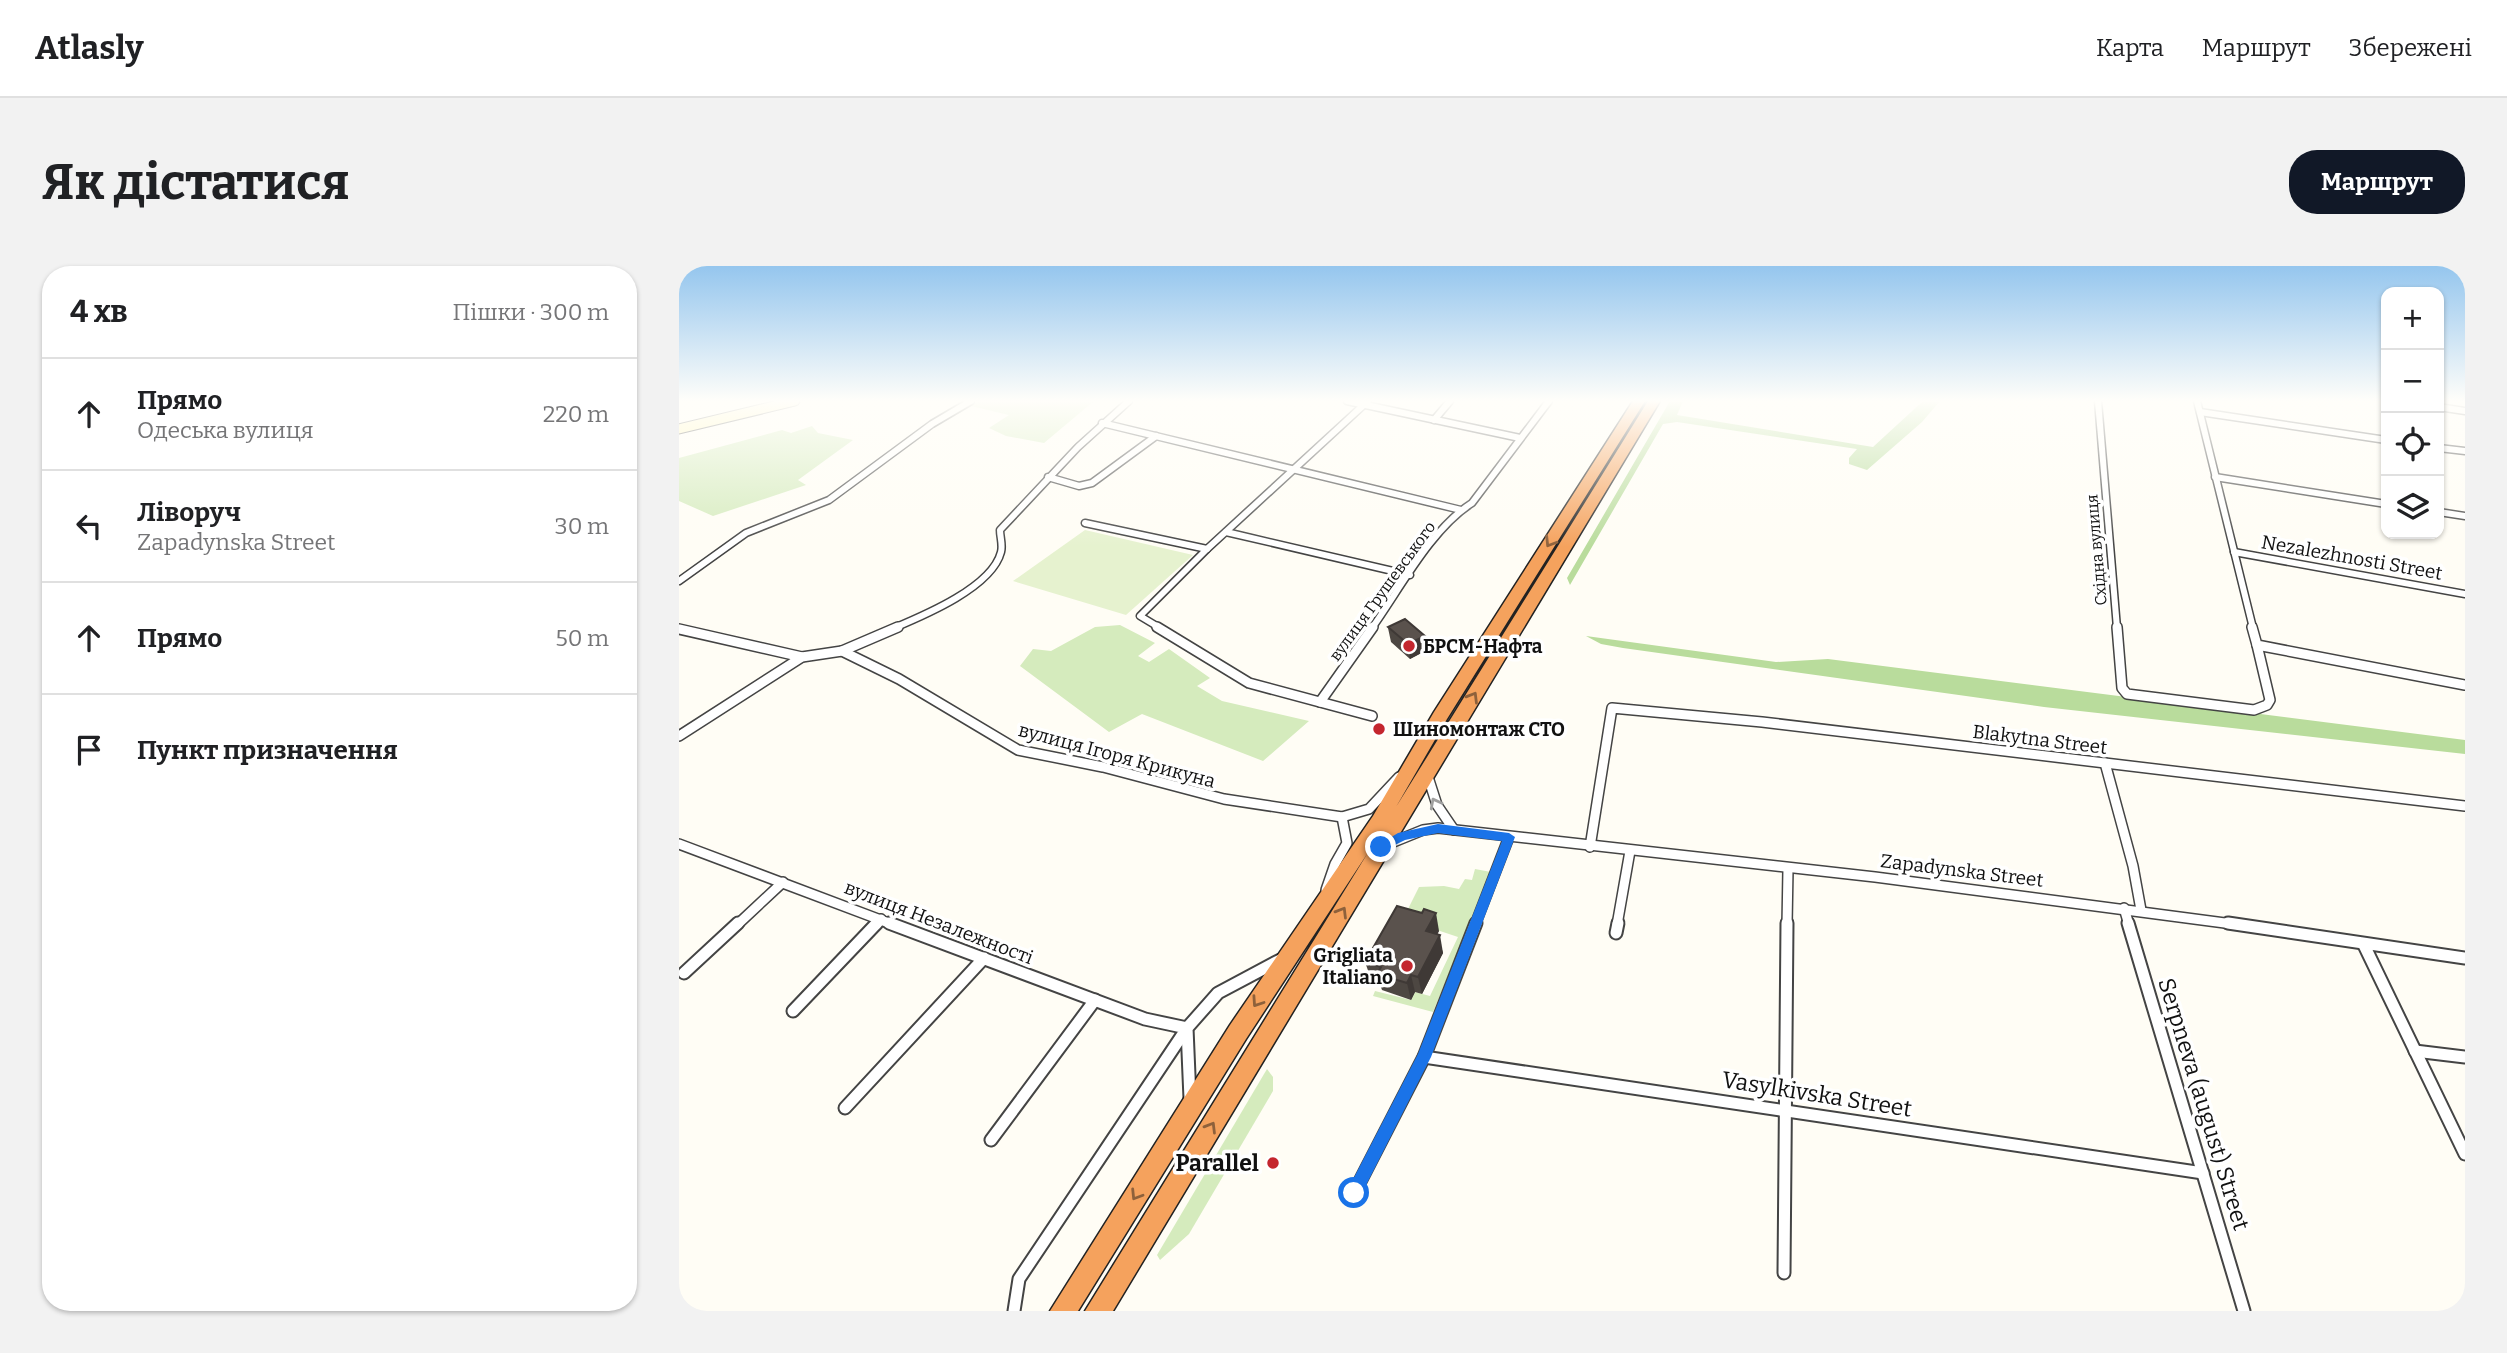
<!DOCTYPE html>
<html lang="uk">
<head>
<meta charset="utf-8">
<style>
	body { margin:0; font-family:Bitter,serif; background:#f2f2f2; color:#202124 }
	.controls { position:absolute; right:21px; top:21px; display:grid; overflow:hidden; border-radius:14px; box-shadow:0 2px 5px #0004 }
	.controls button { width:63px; height:63px; display:grid; place-items:center; padding:0; border:0; border-bottom:2px solid #e0e0e0; background:#fff; color:#202124; font:35px sans-serif }
	.stop { position:absolute; width:21px; height:21px; margin:-16px; border:5px solid #1a73e8; border-radius:50%; background:#fff }
	.stop.end { background:#1a73e8; border-color:#fff; box-shadow:0 2px 7px #0008 }
	.list { margin:0; padding:0; list-style:none }
	h2 { display:flex; justify-content:space-between; align-items:center; height:91px; margin:0; padding:0 28px; font-size:30px }
	h2 small { font-size:23px; font-weight:400; color:#757577 }
	.list li { display:grid; grid-template-columns:46px 1fr auto; gap:21px; align-items:center; box-sizing:border-box; height:112px; padding:0 28px; border-top:2px solid #e0e0e0 }
	.list b { display:block; font-size:26px; white-space:nowrap }
	.list p { margin:0; font-size:23px; white-space:nowrap; color:#757577 }
	.list em { font-size:23px; font-style:normal; color:#757577 }
	.icon { flex:none; width:38px; height:38px; fill:none; stroke:currentColor; stroke-width:2; stroke-linecap:round; stroke-linejoin:round }
	.map { position:relative; flex:none; width:1786px; height:1045px; overflow:hidden; border-radius:28px }
	header { display:flex; align-items:center; gap:42px; box-sizing:border-box; height:98px; padding:0 35px; background:#fff; border-bottom:2px solid #e0e0e0 }
	header strong { font-size:33px }
	nav { display:flex; gap:38px; margin-inline-start:auto; font-size:24px }
	.intro { display:flex; align-items:center; justify-content:space-between; box-sizing:border-box; height:168px; padding:0 42px }
	h1 { margin:0; font-size:49px }
	.button { padding:18px 32px; border-radius:28px; background:#111827; color:#fff; font-size:24px; font-weight:700 }
	main { display:flex; gap:42px; padding:0 42px }
	aside { flex:1; background:#fff; border-radius:28px; box-shadow:0 2px 5px #0004 }
	.map>svg:first-child { display:block }
</style>
</head>
<body>
<header>
<strong>Atlasly</strong>
<nav><a>Карта</a><a>Маршрут</a><a>Збережені</a></nav>
</header>
<div class="intro"><h1>Як дістатися</h1><a class="button">Маршрут</a></div>
<main>
<aside>
<h2>4 хв<small>Пішки · 300 m</small></h2>
<ul class="list">
<li><svg class="icon" aria-label="ahead" viewBox="0 0 24 24"><path d="M12 20V5M6 11l6-6 6 6"/></svg><div><b>Прямо</b><p>Одеська вулиця</p></div><em>220 m</em></li>
<li><svg class="icon" aria-label="left" viewBox="0 0 24 24"><path d="M17 20v-9H6M10 6l-5 5 5 5"/></svg><div><b>Ліворуч</b><p>Zapadynska Street</p></div><em>30 m</em></li>
<li><svg class="icon" aria-label="ahead" viewBox="0 0 24 24"><path d="M12 20V5M6 11l6-6 6 6"/></svg><div><b>Прямо</b></div><em>50 m</em></li>
<li><svg class="icon" aria-label="arrive" viewBox="0 0 24 24"><path d="M6 21V4h12l-3 4 3 4H6"/></svg><div><b>Пункт призначення</b></div></li>
</ul>
</aside>
<div class="map">
<svg width="1786" height="1045" viewBox="0 0 1786 1045">
	<rect width="100%" height="100%" fill="#fffdf5"/>
	<g fill="#d5ebbd">
		<path d="M300 135H415L365 177 327 170 310 162 330 149 292 140Z"/>
		<path d="M133 160 139 167 174 174 119 214 127 219 34 250 0 235V192L103 164 112 167Z"/>
		<path d="M441 359 476 377 459 390 470 396 490 383 531 412 518 420 543 435 630 455 584 495 463 448 430 466 341 400 354 383 372 385 416 361Z"/>
		<path d="M796 603 812 606 754 746 694 730 696 725 732 734 736 726 751 730 779 671 749 661 722 657 740 621 765 620 780 623 786 613 793 614Z"/>
		<path d="M588 803 594 811V825L510 968 481 994 478 989Z"/>
	</g>
	<g fill="#b9dc9c">
		<path d="M991 135H1004L998 149 1194 181 1244 135H1261L1243 156 1188 204 1170 198V192L1178 183 998 156 984 158 891 319 888 312Z"/>
		<path d="M907 370 1097 396 1149 393 1786 474V488L1365 441 944 382 922 378Z"/>
	</g>
	<path fill="#e6f2cf" d="M406 264 514 289 447 349 334 315Z"/>
	<g fill="none" stroke-linecap="round" stroke-linejoin="round">
		<g stroke="#444" stroke-width="9">
			<g id="street-far2">
				<path d="M668 135 841 172"/>
				<path d="M1419 135 1438 362"/>
				<path d="M1518 135 1574 362"/>
				<path d="M1760 141 1786 145"/>
				<path d="M1521 146 1707 174"/>
				<path d="M755 154 771 135"/>
				<path d="M423 157 782 244"/>
				<path d="M1760 182 1786 185"/>
				<path d="M369 211 400 220 413 217 477 170"/>
				<path d="M1536 211 1707 238"/>
				<path d="M1760 246 1786 250"/>
				<path d="M406 257 528 283"/>
				<path d="M547 266 731 309"/>
				<path d="M1555 286 1786 328"/>
				<path d="M0 315 67 267 150 234 253 158 292 135"/>
				<path d="M215 362C246 349 313 321 322 286 324 279 321 271 321 264L399 181 450 135"/>
				<path d="M481 362 461 350 528 283 689 135"/>
				<path d="M693 362C721 323 752 263 793 237L870 135"/>
			</g>
		</g>
		<g stroke="#444" stroke-width="12">
			<g id="street-far1">
				<path d="M478 361 570 417 693 450"/>
				<path d="M1438 361 1443 422 1448 428 1575 444 1588 439 1591 434 1578 379"/>
				<path d="M1573 361 1578 379 1786 419"/>
				<path d="M0 363 123 391"/>
				<path d="M163 385 219 361"/>
				<path d="M641 436 694 361"/>
				<path d="M0 470 123 391 163 385 220 413 339 484 424 501 545 533 663 551 690 543 720 511"/>
				<path d="M1426 497 1454 600 1462 644"/>
				<path d="M749 511 758 539 775 564"/>
				<path d="M0 578 215 659"/>
				<path d="M707 579 744 564 759 562 1196 611 1561 659"/>
				<path d="M911 581 933 442 1083 456 1786 540"/>
				<path d="M647 624 656 598 668 577 663 551"/>
				<path d="M1445 642 1450 659"/>
				<path d="M58 659 104 616"/>
				<path d="M197 659 202 653"/>
				<path d="M796 659 830 571"/>
				<path d="M938 659 951 585"/>
				<path d="M1108 659 1109 603"/>
			</g>
		</g>
		<g stroke="#444" stroke-width="15">
			<g id="street">
				<path d="M210 657 466 753 508 762 340 1013 335 1045"/>
				<path d="M1449 657 1565 1045"/>
				<path d="M1549 657 1786 692"/>
				<path d="M937 667 939 657"/>
				<path d="M1685 679 1786 888"/>
				<path d="M5 707 59 657"/>
				<path d="M114 745 198 657"/>
				<path d="M1736 785 1786 791"/>
				<path d="M745 791 1524 907"/>
				<path d="M511 833 508 762 539 727 601 694"/>
				<path d="M166 842 305 692"/>
				<path d="M312 874 416 734"/>
				<path d="M675 927 745 791 797 657"/>
				<path d="M1105 1007 1108 657"/>
			</g>
		</g>
		<g stroke="#333" stroke-width="11">
			<path id="secondary" d="M0 163 116 135"/>
		</g>
		<g stroke="#222" stroke-width="3">
			<path id="highway" d="M954 135H966L768 453 717 541 969 135H981L434 1045H406L690 585 567 773 399 1045H371L551 759 694 550 755 446Z"/>
		</g>
		<use href="#street-far2" stroke="#fff" stroke-width="6"/>
		<use href="#street-far1" stroke="#fff" stroke-width="9"/>
		<use href="#street" stroke="#fff" stroke-width="11"/>
		<use href="#secondary" stroke="#fff6b0" stroke-width="9"/>
		<use href="#highway" fill="#f5a25d" fill-rule="evenodd"/>
	</g>
	<g fill="#4d4742">
		<path d="M709 362 746 370 748 384 731 393 712 376Z"/>
		<path d="M760 665 758 668 764 687 743 728 736 726 732 734 703 724 700 716 692 713 686 696Z"/>
	</g>
	<g fill="#3f3936">
		<path d="M746 370 748 384 731 393 729 378Z"/>
		<path d="M757 647 760 665 751 683 747 665Z"/>
		<path d="M761 669 764 687 743 728 739 711Z"/>
		<path d="M732 709 736 726 732 734 728 717Z"/>
	</g>
	<g fill="#5a524d" stroke="#3f3936" stroke-width="2">
		<path d="M726 353 746 370 729 378 709 361Z"/>
		<path d="M718 640 743 647 745 643 757 647 747 665 761 669 739 711 732 709 728 717 698 708 702 701 686 696Z"/>
	</g>
	<defs><path id="oneway-chevron" d="M-2-3.5L2.5 0L-2 3.5" fill="none" stroke-width="1.6" stroke-linecap="round" stroke-linejoin="round" transform="scale(1.75)"/></defs>
	<g stroke="#8e613b">
		<use href="#oneway-chevron" transform="translate(871 276) rotate(122)"/>
		<use href="#oneway-chevron" transform="translate(794 431) rotate(-59)"/>
		<use href="#oneway-chevron" transform="translate(663 646) rotate(-59)"/>
		<use href="#oneway-chevron" transform="translate(578 736) rotate(124)"/>
		<use href="#oneway-chevron" transform="translate(532 861) rotate(-59)"/>
		<use href="#oneway-chevron" transform="translate(457 929) rotate(122)"/>
	</g>
	<use stroke="#a0a0a0" href="#oneway-chevron" transform="translate(756 537) rotate(-118)"/>
	<linearGradient id="sky" x2="0" y2="1"><stop stop-color="#95c6ee"/><stop offset="0.48" stop-color="#fffefa"/><stop offset="1" stop-color="#fffefa" stop-opacity="0"/></linearGradient>
	<rect width="1786" height="281" fill="url(#sky)"/>
	<path fill="#1a73e8" d="M759 558 830 567 836 571 752 791 680 933 675 935 669 933 667 927 739 788 823 575 759 567 726 574 702 586 696 581 719 567Z"/>
	<g fill="#c4262e" stroke="#fff" stroke-width="2.5">
		<circle cx="730" cy="380" r="7"/>
		<circle cx="700" cy="463" r="7"/>
		<circle cx="728" cy="700" r="7"/>
		<circle cx="594" cy="897" r="7"/>
	</g>
	<g text-anchor="middle" stroke-width="7" stroke-linejoin="round" paint-order="stroke">
		<g font-size="16" fill="#111" stroke="#fff">
			<text transform="translate(1417 284) rotate(-95)" y="6">Східна вулиця</text>
			<text transform="translate(703 325) rotate(-54)" y="6">вулиця Грушевського</text>
		</g>
		<g font-size="19" fill="#111" stroke="#fff">
			<text transform="translate(1673 291) rotate(10)" y="7">Nezalezhnosti Street</text>
			<text transform="translate(1361 473) rotate(7)" y="7">Blakytna Street</text>
			<text transform="translate(438 489) rotate(15)" y="7">вулиця Ігоря Крикуна</text>
			<text transform="translate(1283 604) rotate(7)" y="7">Zapadynska Street</text>
			<text transform="translate(260 656) rotate(21)" y="7">вулиця Незалежності</text>
		</g>
		<g font-size="19" font-weight="bold" fill="#111" stroke="#fff" text-anchor="start">
			<text x="744" y="387">БРСМ-Нафта</text>
			<text x="714" y="470">Шиномонтаж СТО</text>
			<text x="714" y="696" text-anchor="end">Grigliata<tspan x="714" dy="22">Italiano</tspan></text>
		</g>
		<g font-size="23" fill="#111" stroke="#fff">
			<text transform="translate(1138 828) rotate(9)" y="8">Vasylkivska Street</text>
			<text transform="translate(1525 838) rotate(73)" y="8">Serpneva (august) Street</text>
		</g>
		<g font-size="23" font-weight="bold" fill="#111" stroke="#fff" text-anchor="end">
			<text x="580" y="905">Parallel</text>
		</g>
	</g>
</svg>
<div class="controls">
<button>+</button>
<button>−</button>
<button><svg class="icon" aria-label="locate" viewBox="0 0 24 24"><circle cx="12" cy="12" r="6"/><path d="M12 2v4M12 18v4M2 12h4M18 12h4"/></svg></button>
<button><svg class="icon" aria-label="layers" viewBox="0 0 24 24"><path d="M12 4l9 5-9 5-9-5zM3 14l9 5 9-5"/></svg></button>
</div>
<div class="stop" style="left:675px;top:927px"></div>
<div class="stop end" style="left:702px;top:581px"></div>
</div>
</main>
</body>
</html>
